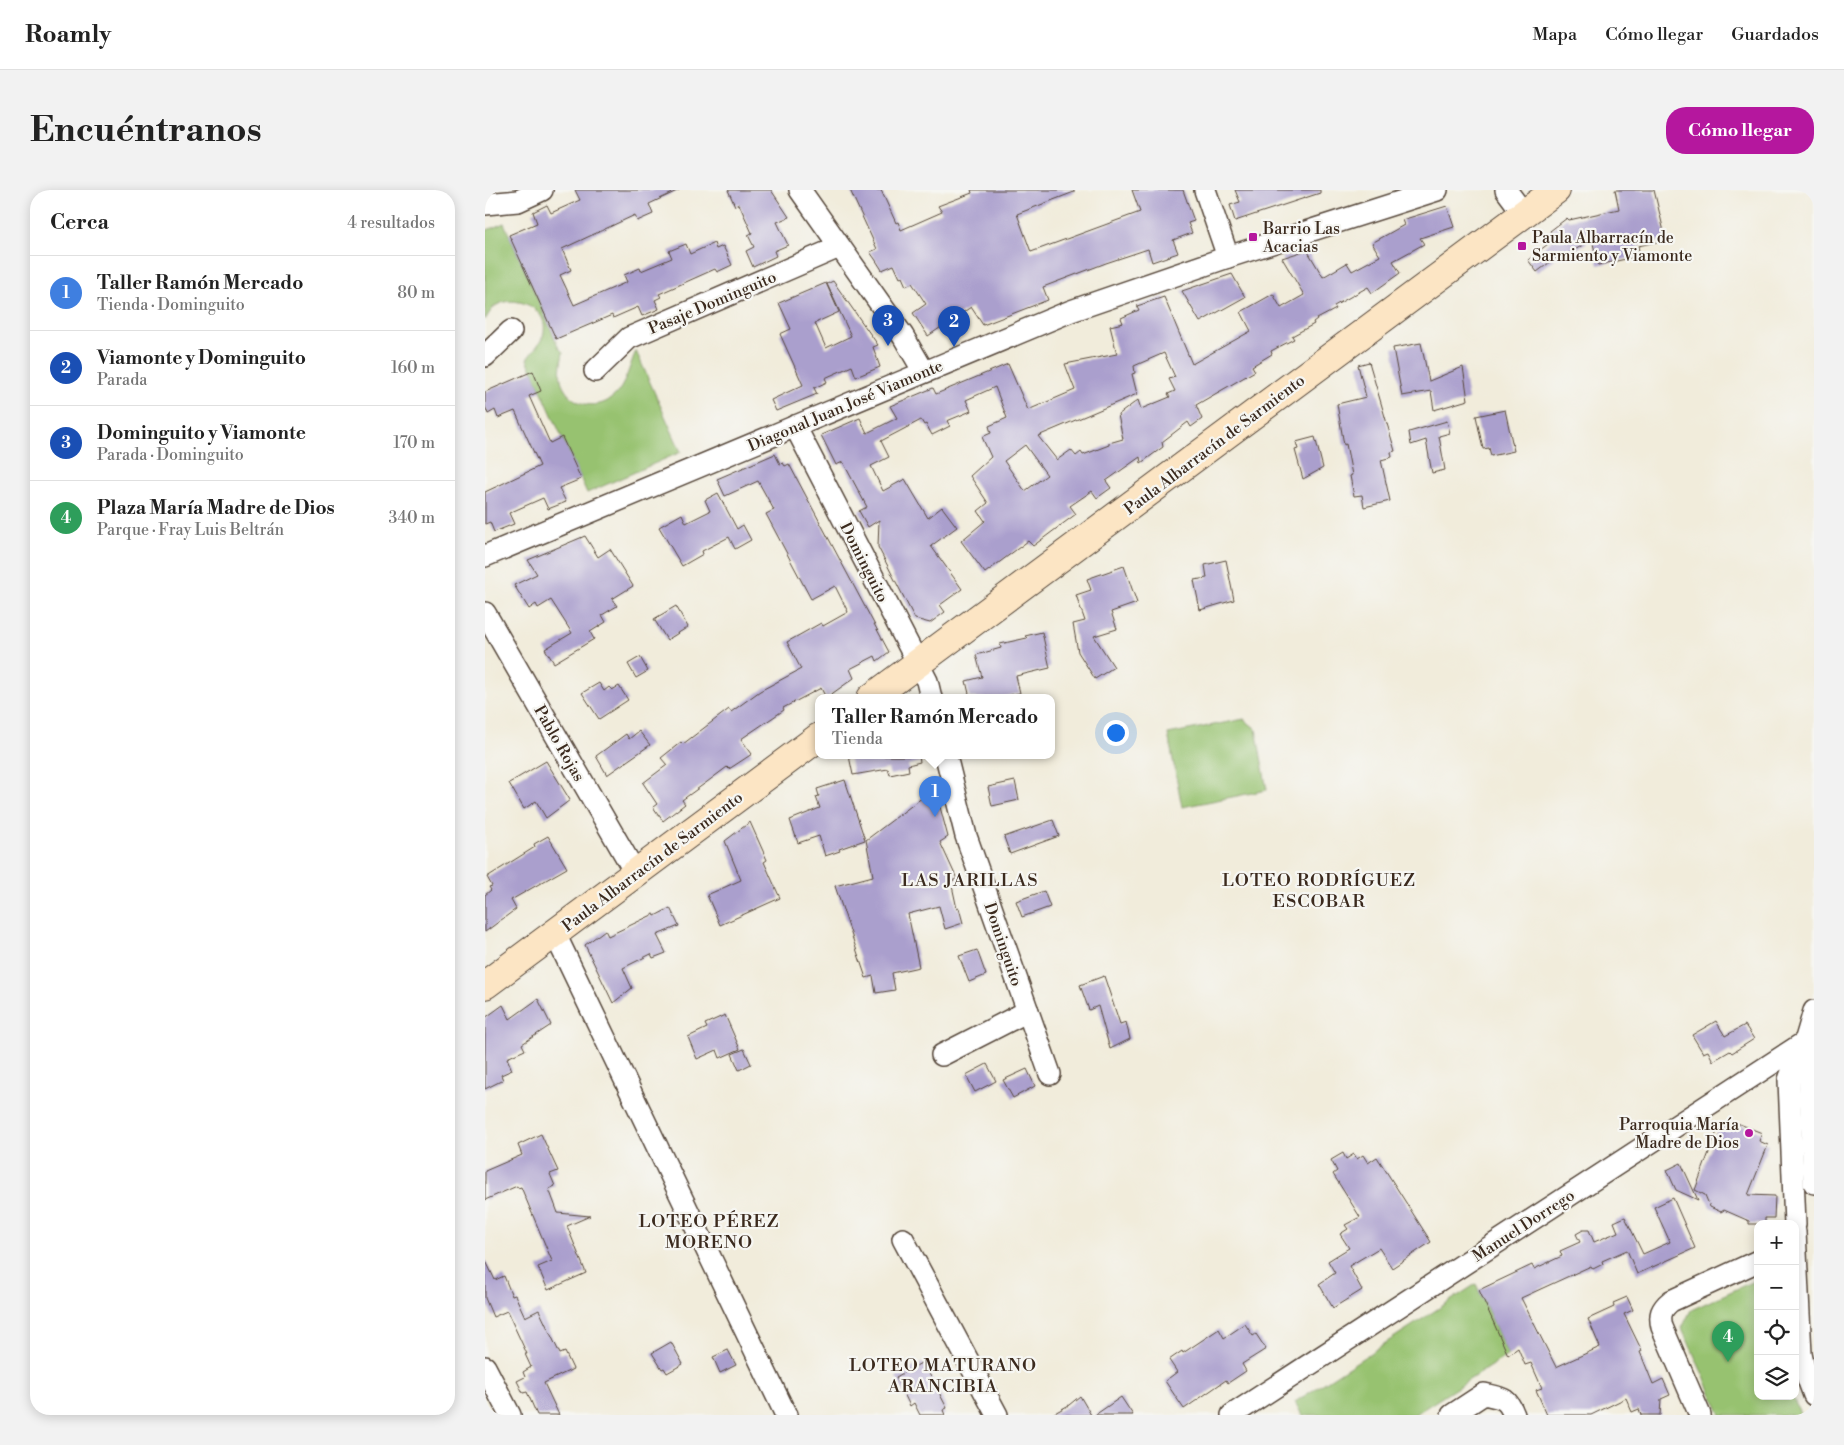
<!DOCTYPE html>
<html lang="es">
<head>
<meta charset="utf-8">
<style>
	body { margin:0; font-family:"Libre Bodoni",serif; background:#f2f2f2; color:#222 }
	.controls { position:absolute; right:15px; bottom:15px; display:grid; overflow:hidden; border-radius:10px; box-shadow:0 2px 12px #0003 }
	.controls button { width:45px; height:45px; display:grid; place-items:center; padding:0; border:0; border-bottom:1px solid #e0e0e0; background:#fff; color:#222; font:25px sans-serif }
	.you { position:absolute; left:630px; top:542px; width:18px; height:18px; margin:-12px; border:4px solid #fff; border-radius:50%; background:#1a73e8; box-shadow:0 0 0 8px #1a73e833 }
	.badge { display:grid; place-items:center; width:32px; height:32px; border-radius:50%; background:#b5179e; color:#fff; font-size:16px; font-weight:700 }
	.pin { position:absolute; translate:-50% -41px; filter:drop-shadow(0 1px 2px #0008) }
	.pin::after { content:''; position:absolute; top:26px; width:18px; height:15px; background:inherit; clip-path:polygon(0 0,100% 0,50% 100%) }
	.popup { position:absolute; left:330px; top:504px; width:240px; height:65px; box-sizing:border-box; display:grid; place-content:center; border-radius:10px; background:#fff; filter:drop-shadow(0 1px 4px #0005); font-size:16px; white-space:nowrap; color:#767676 }
	.popup b { font-size:19px; color:#222 }
	.popup::after { content:''; position:absolute; left:50%; top:100%; margin-left:-10px; border:10px solid transparent; border-top-color:#fff }
	.list { margin:0; padding:0; list-style:none }
	h2 { display:flex; justify-content:space-between; align-items:center; height:65px; margin:0; padding:0 20px; font-size:21px }
	h2 small { font-size:16px; font-weight:400; color:#767676 }
	.list li { display:grid; grid-template-columns:32px 1fr auto; gap:15px; align-items:center; box-sizing:border-box; height:75px; padding:0 20px; border-top:1px solid #e0e0e0 }
	.list b { display:block; font-size:19px; white-space:nowrap }
	.list p { margin:0; font-size:16px; white-space:nowrap; color:#767676 }
	.list em { font-size:16px; font-style:normal; color:#767676 }
	.icon { flex:none; width:28px; height:28px; fill:none; stroke:currentColor; stroke-width:2; stroke-linecap:round; stroke-linejoin:round }
	.map { position:relative; flex:none; width:1329px; height:1225px; overflow:hidden; border-radius:20px }
	header { display:flex; align-items:center; gap:30px; box-sizing:border-box; height:70px; padding:0 25px; background:#fff; border-bottom:1px solid #e0e0e0 }
	header strong { font-size:24px }
	nav { display:flex; gap:28px; margin-inline-start:auto; font-size:18px }
	.intro { display:flex; align-items:center; justify-content:space-between; box-sizing:border-box; height:120px; padding:0 30px }
	h1 { margin:0; font-size:35px }
	.button { padding:12px 22px; border-radius:20px; background:#b5179e; color:#fff; font-size:18px; font-weight:700 }
	main { display:flex; gap:30px; padding:0 30px }
	aside { flex:1; background:#fff; border-radius:20px; box-shadow:0 2px 12px #0003 }
	.map>svg:first-child { display:block }
</style>
</head>
<body>
<header>
<strong>Roamly</strong>
<nav><a>Mapa</a><a>Cómo llegar</a><a>Guardados</a></nav>
</header>
<div class="intro"><h1>Encuéntranos</h1><a class="button">Cómo llegar</a></div>
<main>
<aside>
<h2>Cerca<small>4 resultados</small></h2>
<ul class="list">
<li><span class="badge" style="background:#3f7fe0">1</span><div><b>Taller Ramón Mercado</b><p>Tienda · Dominguito</p></div><em>80 m</em></li>
<li><span class="badge" style="background:#1a4fb4">2</span><div><b>Viamonte y Dominguito</b><p>Parada</p></div><em>160 m</em></li>
<li><span class="badge" style="background:#1a4fb4">3</span><div><b>Dominguito y Viamonte</b><p>Parada · Dominguito</p></div><em>170 m</em></li>
<li><span class="badge" style="background:#2e9e5b">4</span><div><b>Plaza María Madre de Dios</b><p>Parque · Fray Luis Beltrán</p></div><em>340 m</em></li>
</ul>
</aside>
<div class="map">
<svg width="1329" height="1225" viewBox="0 0 1329 1225">
	<rect width="100%" height="100%" fill="#f6f6f2"/>
	<filter id="ink" filterUnits="userSpaceOnUse"><feTurbulence type="fractalNoise" baseFrequency=".02" numOctaves="2"/><feDisplacementMap in="SourceGraphic" scale="10" xChannelSelector="R" yChannelSelector="G"/><feConvolveMatrix kernelMatrix="1 2 1 2 8 2 1 2 1" color-interpolation-filters="sRGB"/></filter>
	<filter id="wash" filterUnits="userSpaceOnUse"><feTurbulence type="fractalNoise" baseFrequency=".0096" numOctaves="4" result="noise"/><feDisplacementMap in="SourceGraphic" scale="20" xChannelSelector="R" yChannelSelector="G"/><feGaussianBlur stdDeviation="1.12" result="paint"/><feColorMatrix in="noise" values="0 0 0 0 0 0 0 0 0 0 0 0 0 0 0 0 0 1.4 0 .05"/><feComposite in="paint" operator="in"/></filter>
	<g filter="url(#wash)">
		<rect width="100%" height="100%" fill="#f1ecdb"/>
		<g fill="#97c26f" stroke="#697646">
			<path d="M19 33 74 158 78 162C77 170 74 180 76 189 80 213 110 223 128 207 141 196 144 176 151 161L196 262 102 303 42 169C47 162 55 154 58 146 67 118 28 102 9 117 5 121 3 126 0 130V41Z"/>
			<path d="M759 529 771 539 782 600 697 617 683 544Z"/>
			<path d="M1273 1089V1206H1307L1316 1225H1236L1197 1138 1206 1120Z"/>
			<path d="M991 1094 1023 1165 929 1225H817L810 1212Z"/>
		</g>
		<g id="blocks">
			<g fill="#aa9fcd" fill-rule="evenodd">
				<path d="M90 0H194L164 14 168 24 152 31 150 25 77 59 86 80 75 85 89 115 142 92 139 85 155 78 156 81 187 68 184 61 201 54 205 64 229 53 231 59 238 56 247 75 232 82 230 79 174 104 176 107 170 110 174 119 157 126 153 117 128 128 127 125 71 149 24 45 52 33 48 22 62 15 66 23 95 10Z"/>
				<path d="M243 0H286L304 27 292 32 303 55 289 61 291 66 268 77 261 61 269 57 263 45 267 43 254 14 250 16Z"/>
				<path d="M365 0H396L411 33 413 32 416 40 457 22 453 16 487 3 486 0H589V2L532 24 546 62 655 22 647 0H698L709 31 703 33 707 43 688 50 693 63 667 72 663 59 621 73 558 97 563 110 498 135 486 117 443 146 428 123 441 114 427 93 421 96 417 87 415 88 409 75 397 80 390 69 385 62 392 59Z"/>
				<path d="M750 0H835V3L750 31 745 15 755 12Z"/>
				<path d="M1130 0H1169L1181 50 1153 56 1155 66 1113 75 1107 49 1079 67 1077 63 1052 82 1043 70 1069 49 1065 41 1082 28 1084 30 1134 19Z"/>
				<path d="M962 16 969 37 935 48 939 54 908 71 915 83 887 103 883 97 849 116 851 119 832 129 828 132 829 134 807 146 809 149 786 161 787 164 767 176 770 181 711 215 717 229 706 237 703 232 677 252 678 257 656 273 655 267 621 291 626 298 612 308 607 301 585 316 591 324 548 356 543 351 500 383 476 351 500 331 493 321 503 313 485 286 506 267 497 247 506 243 504 236 522 228 510 197 481 210 486 221 462 231 465 236 447 245 441 234 439 235 436 230 396 251 404 267 386 276 398 301 420 289 443 328 457 317 472 337 446 356 477 399 455 415 460 422 445 433 430 429 393 357 394 330 383 337 374 321 382 317 358 272 351 275 336 245 375 228 382 243 412 228 405 216 448 198 451 204 523 174 543 220 590 200 580 174 632 164 625 136 638 133 636 128 654 120 652 116 679 107 707 174 766 141 756 122 788 104 796 118 819 105 797 68 822 60 838 87 862 73 867 81 895 66 887 53 919 35 917 30ZM679 163 690 187 684 189 690 201 683 204 685 207 656 219 653 210 633 225 638 249 624 253V255L598 265 596 262 591 266 586 260 572 270 553 246 652 204 647 184 650 183 649 176ZM540 255 562 285 540 301 519 271Z"/>
				<path d="M747 84 760 107 715 132 697 101Z"/>
				<path d="M348 91 393 155 388 157 395 177 371 187 367 176 340 188 342 192 329 198 332 204 291 221 286 210 318 195 295 144 306 139 294 113 341 93 354 122 330 133 341 158 366 146 342 94Z"/>
				<path d="M936 153 944 191 978 177 983 210 949 220 946 201 917 206 908 158Z"/>
				<path d="M884 172 910 261 906 262 907 267 896 270 905 311 879 317 877 305 869 306 865 286 867 285 861 254 859 255 852 214 881 207 873 175Z"/>
				<path d="M48 181 56 201 44 206 65 253 77 247 96 289 74 298 81 312 63 319 58 308 24 323 29 334 9 342 5 332 0 334V302L55 276 30 221 13 228 10 220 3 224 0 216V202Z"/>
				<path d="M1020 220 1029 261 1006 266 1004 258 998 259 991 226Z"/>
				<path d="M962 231 965 243 954 246 960 280 947 283 941 250 926 255 924 242Z"/>
				<path d="M830 247 838 278 818 289 810 260 813 259 811 252Z"/>
				<path d="M290 264 295 274 298 273 300 276 304 274 404 462 392 471 390 466 365 479 369 488 341 508 336 498 298 518 299 520 256 549 267 564 244 579 242 577 222 592 197 610 200 614 178 631 168 617 172 614 158 593 182 575 176 568 196 552 198 554 244 519 246 522 275 501 316 479 302 452 336 433 338 436 363 422 350 396 326 409 281 324 289 320 273 291 240 306 232 289Z"/>
				<path d="M233 303 252 339 258 335 266 350 250 359 244 347 217 361 218 364 197 376 174 337 197 324 201 333 225 321 220 310Z"/>
				<path d="M100 346 113 367 125 359 148 396 127 409 132 416 117 425 121 432 105 442 109 449 69 473 60 459 87 443 66 410 53 418 51 414 44 419 29 395 52 384 43 370Z"/>
				<path d="M741 370 749 410 715 420 709 390 722 388 720 375Z"/>
				<path d="M639 376 652 413 626 422 632 439 609 446 629 477 610 489 593 462 588 434 600 431 591 405 606 400 602 389Z"/>
				<path d="M191 416 203 437 182 450 169 429Z"/>
				<path d="M557 442 565 478 531 486 535 503 513 508H485L481 491 497 487 491 465 516 458 515 454 542 448 540 446Z"/>
				<path d="M155 467 163 481 151 488 143 474Z"/>
				<path d="M114 493 119 501 124 497 127 500 134 496 143 510 114 529 97 503Z"/>
				<path d="M154 541 165 555 122 585 111 566 141 544 144 549Z"/>
				<path d="M364 566H434L435 572 423 575 424 581 405 585 403 579 368 585Z"/>
				<path d="M61 571 85 610 61 628 51 611 39 619 24 593Z"/>
				<path d="M360 590 380 650 354 659 355 661 340 666 334 646 313 653 305 630 335 618 331 607 334 606 332 599Z"/>
				<path d="M530 591 534 610 507 616 503 597Z"/>
				<path d="M450 598 463 647 455 652 472 689 466 691 472 719 474 718 478 733 460 739 454 716 423 724 434 777 407 783 410 800 391 803 388 786 381 788 350 696 388 686 381 650Z"/>
				<path d="M568 630 574 646 525 664 519 647Z"/>
				<path d="M265 632 282 670 279 672 295 708 235 735 222 705 256 690 240 651Z"/>
				<path d="M63 646 82 678 26 710 31 719 0 742V705L6 700 4 697 7 696 2 687 50 657 49 654Z"/>
				<path d="M559 701 565 717 537 727 531 711Z"/>
				<path d="M185 718 194 736 172 745 181 763 168 768 166 764 138 778 147 798 128 813 100 755 120 740 123 746 169 724 170 726Z"/>
				<path d="M492 760 501 785 484 792 474 766Z"/>
				<path d="M619 786 635 834 641 832 645 849 625 859 613 816 604 820 595 795Z"/>
				<path d="M53 809 66 835 37 854 40 860 22 868 27 880 16 885 18 890 0 899V828L18 815 25 829Z"/>
				<path d="M240 825 255 859 235 868 232 860 212 869 203 847 222 838 220 834Z"/>
				<path d="M1231 831 1240 846 1260 835 1269 849 1247 863 1245 861 1228 871 1223 861 1218 863 1207 845Z"/>
				<path d="M259 859 266 874 254 880 247 864Z"/>
				<path d="M502 874 511 891 490 902 481 885Z"/>
				<path d="M542 879 550 896 528 908 518 890Z"/>
				<path d="M1235 933 1250 939 1252 933 1277 943 1274 951 1283 955 1263 1005 1290 1006 1289 1028H1280V1034H1264V1031L1239 1020 1236 1022 1225 1017 1220 1005 1210 1000Z"/>
				<path d="M56 944 73 981 65 984 70 996 64 999 73 1023 105 1026 82 1036 101 1083 63 1100 53 1077 67 1071 36 997 33 998 32 996 0 1010V981L37 965 33 955Z"/>
				<path d="M858 963 861 969 869 964 872 969 878 965 883 973 892 967 946 1052 907 1078 894 1058 864 1076 877 1100 848 1118 834 1094 850 1083 843 1071 864 1058 855 1044 863 1039 860 1035 875 1027 848 984 852 981 846 970Z"/>
				<path d="M1196 973 1213 1010 1191 1000 1182 980Z"/>
				<path d="M1188 1008 1210 1058 1152 1084 1142 1060 1117 1071 1118 1074 1108 1079 1106 1076 1036 1108 1071 1177 1115 1157 1103 1129 1129 1117 1128 1113 1142 1107 1148 1120 1139 1124 1157 1161 1155 1162 1168 1194 1178 1189 1185 1205 1176 1209 1175 1225H1156L1154 1219 1147 1222 1141 1208 1106 1225H1062L1051 1200 1057 1198 1046 1173 1040 1175 1033 1158 1023 1165 994 1100 1047 1075 1049 1079 1077 1066 1075 1061 1095 1052 1091 1044 1098 1040H1104L1109 1052 1133 1042 1129 1032 1140 1027 1158 1064 1185 1052 1169 1017Z"/>
				<path d="M0 1069 10 1090 19 1086 27 1106 30 1105 40 1127 54 1120 75 1164 80 1162 88 1179 59 1193 74 1225H52L42 1202 38 1203 32 1191 40 1187 38 1182 46 1177 40 1164H42L22 1121 8 1127 0 1108Z"/>
				<path d="M760 1134 768 1146 771 1144 781 1159 757 1174 761 1181 743 1193 741 1190 699 1219 680 1191 692 1182 684 1170 697 1161 698 1163 734 1139 739 1148Z"/>
				<path d="M186 1152 198 1174 182 1183 179 1178 177 1179 167 1163Z"/>
				<path d="M243 1160 251 1175 235 1183 228 1167Z"/>
				<path d="M438 1172 462 1218 458 1220 460 1225H435L429 1213 425 1216 411 1187Z"/>
				<path d="M595 1206 606 1225H566L584 1215Z"/>
				<path d="M636 1207 648 1225H610Z"/>
			</g>
		</g>
	</g>
	<g filter="url(#ink)">
		<use href="#blocks" fill-opacity="0" stroke="#56473a" stroke-width="1"/>
		<g fill="none" stroke-linecap="round" stroke-linejoin="round">
			<g stroke="#56473a" stroke-width="24">
				<g id="minor">
					<path d="M315 0 418 146 439 182"/>
					<path d="M720 0 743 67"/>
					<path d="M1021 0 1039 24"/>
					<path d="M0 14 33 11 57 0"/>
					<path d="M0 166 26 141"/>
					<path d="M110 181 144 148 354 57"/>
					<path d="M310 236 442 491 446 508"/>
					<path d="M0 366 586 121 743 67 952 0"/>
					<path d="M0 423 151 684"/>
					<path d="M461 566 481 646 565 884"/>
					<path d="M70 744 301 1225"/>
					<path d="M1320 851 1324 880 1329 993"/>
					<path d="M457 865 543 821"/>
					<path d="M1310 1034 1304 890C1307 880 1312 873 1316 864 1321 850 1325 835 1329 821"/>
					<path d="M1310 1042 1316 1164 1319 1178 1329 1205"/>
					<path d="M418 1049 512 1225"/>
					<path d="M0 1177 25 1225"/>
					<path d="M747 1225 1329 846"/>
					<path d="M967 1225 999 1204C1017 1208 1022 1207 1029 1225"/>
					<path d="M1215 1225 1177 1137C1174 1125 1176 1119 1186 1111L1273 1071"/>
				</g>
			</g>
			<g stroke="#56473a" stroke-width="30">
				<g id="secondary">
					<path d="M386 508 1071 0"/>
					<path d="M0 795 334 547"/>
				</g>
			</g>
			<use href="#minor" stroke="#fff" stroke-width="21"/>
			<use href="#secondary" stroke="#fce5c4" stroke-width="28"/>
		</g>
	</g>
	<g fill="#b5179e" stroke="#f6f6f2" stroke-width="2">
		<rect x="763" y="42" width="10" height="10" rx="2.5"/>
		<rect x="1032" y="51" width="10" height="10" rx="2.5"/>
		<circle cx="1264" cy="943" r="5"/>
	</g>
	<g text-anchor="middle" stroke-width="4.5" stroke-linejoin="round" paint-order="stroke">
		<g font-size="16" fill="#3b2a1e" stroke="#f6f6f2" text-anchor="start">
			<text x="778" y="44">Barrio Las<tspan x="778" dy="18">Acacias</tspan></text>
			<text x="1047" y="53">Paula Albarracín de<tspan x="1047" dy="18">Sarmiento y Viamonte</tspan></text>
			<text x="1254" y="940" text-anchor="end">Parroquia María<tspan x="1254" dy="18">Madre de Dios</tspan></text>
		</g>
		<g font-size="16" fill="#3b2a1e" stroke="#f6f6f2">
			<text transform="translate(227 112) rotate(-23)" y="6">Pasaje Dominguito</text>
			<text transform="translate(360 215) rotate(-23)" y="6">Diagonal Juan José Viamonte</text>
			<text transform="translate(729 254) rotate(-37)" y="6">Paula Albarracín de Sarmiento</text>
			<text transform="translate(380 372) rotate(63)" y="6">Dominguito</text>
			<text transform="translate(75 553) rotate(60)" y="6">Pablo Rojas</text>
			<text transform="translate(167 671) rotate(-37)" y="6">Paula Albarracín de Sarmiento</text>
			<text transform="translate(519 754) rotate(71)" y="6">Dominguito</text>
			<text transform="translate(1038 1035) rotate(-33)" y="6">Manuel Dorrego</text>
		</g>
		<g font-size="18" letter-spacing="1" fill="#3b2a1e" stroke="#f6f6f2">
			<text x="485" y="696">LAS JARILLAS</text>
			<text x="834" y="696">LOTEO RODRÍGUEZ<tspan x="834" dy="21">ESCOBAR</tspan></text>
			<text x="224" y="1037">LOTEO PÉREZ<tspan x="224" dy="21">MORENO</tspan></text>
			<text x="458" y="1181">LOTEO MATURANO<tspan x="458" dy="21">ARANCIBIA</tspan></text>
		</g>
	</g>
</svg>
<div class="controls">
<button>+</button>
<button>−</button>
<button><svg class="icon" aria-label="locate" viewBox="0 0 24 24"><circle cx="12" cy="12" r="6"/><path d="M12 2v4M12 18v4M2 12h4M18 12h4"/></svg></button>
<button><svg class="icon" aria-label="layers" viewBox="0 0 24 24"><path d="M12 4l9 5-9 5-9-5zM3 14l9 5 9-5"/></svg></button>
</div>
<div class="you"></div>
<div class="pin badge" style="left:450px;top:627px;background:#3f7fe0">1</div>
<div class="popup"><b>Taller Ramón Mercado</b>Tienda</div>
<div class="pin badge" style="left:469px;top:157px;background:#1a4fb4">2</div>
<div class="pin badge" style="left:403px;top:156px;background:#1a4fb4">3</div>
<div class="pin badge" style="left:1243px;top:1172px;background:#2e9e5b">4</div>
</div>
</main>
</body>
</html>
